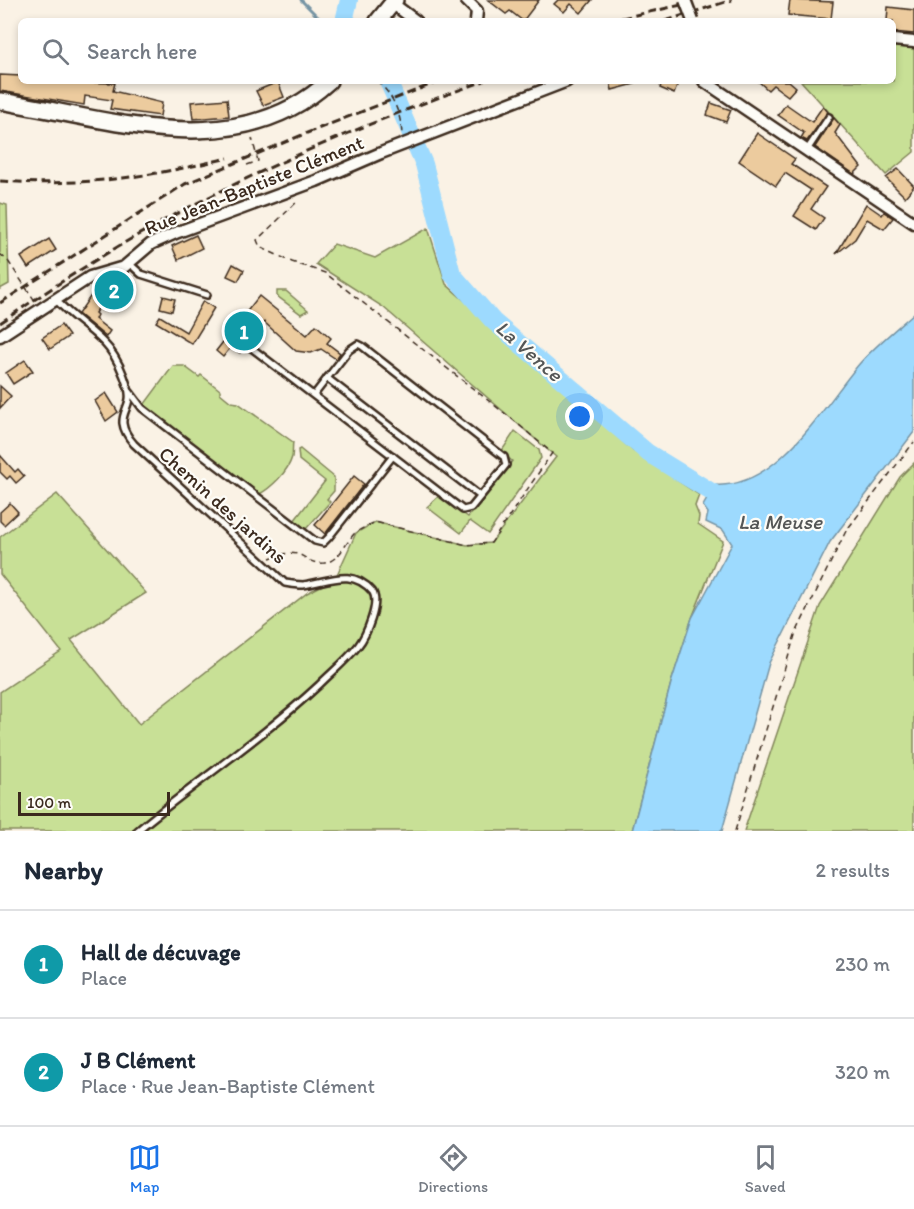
<!DOCTYPE html>
<html lang="en">
<head>
<meta charset="utf-8">
<style>
	body { margin:0; font-family:Itim,sans-serif; background:#f6f6f7; color:#1f2937 }
	.scale { position:absolute; left:18px; bottom:15px; width:152px; box-sizing:border-box; padding-left:6px; border:3px solid #3b2a1e; border-top:0; font-size:16px; line-height:21px; white-space:nowrap; color:#3b2a1e; -webkit-text-stroke:4px #fdfcf7; paint-order:stroke }
	.you { position:absolute; left:580px; top:417px; width:21px; height:21px; margin:-15px; border:4px solid #fff; border-radius:50%; background:#1a73e8; box-shadow:0 0 0 9px #1a73e833 }
	.badge { display:grid; place-items:center; width:39px; height:39px; border-radius:50%; background:#1a73e8; color:#fff; font-size:20px; font-weight:700 }
	.pin { position:absolute; translate:-50% -50%; border:3px solid #fff; box-shadow:0 2px 6px #0006 }
	.list { margin:0; padding:0; list-style:none }
	h2 { display:flex; justify-content:space-between; align-items:center; height:78px; margin:0; padding:0 24px; font-size:26px }
	h2 small { font-size:20px; font-weight:400; color:#747a83 }
	.list li { display:grid; grid-template-columns:39px 1fr auto; gap:18px; align-items:center; box-sizing:border-box; height:108px; padding:0 24px; border-top:2px solid #e0e1e3 }
	.list b { display:block; font-size:22px; white-space:nowrap }
	.list p { margin:0; font-size:20px; white-space:nowrap; color:#747a83 }
	.list em { font-size:20px; font-style:normal; color:#747a83 }
	.icon { flex:none; width:33px; height:33px; fill:none; stroke:currentColor; stroke-width:2; stroke-linecap:round; stroke-linejoin:round }
	.map { position:relative; flex:none; width:914px; height:831px; overflow:hidden }
	.search { position:absolute; background:#fff; box-shadow:0 3px 9px #0003; left:18px; right:18px; top:18px; height:66px; display:flex; align-items:center; gap:15px; box-sizing:border-box; padding:0 21px; border-radius:9px; color:#747a83; font-size:22px }
	.sheet { height:294px; background:#fff }
	nav { display:flex; justify-content:space-around; align-items:center; box-sizing:border-box; height:84px; border-top:2px solid #e0e1e3; background:#fff; font-size:16px; color:#747a83 }
	nav a { display:grid; justify-items:center; gap:3px }
	nav .on { color:#1a73e8 }
	.map>svg:first-child { display:block }
</style>
</head>
<body>
<div class="map">
<svg width="914" height="831" viewBox="0 0 914 831">
	<rect width="100%" height="100%" fill="#faf2e5"/>
	<filter id="ink" filterUnits="userSpaceOnUse"><feTurbulence type="fractalNoise" baseFrequency=".0167" numOctaves="2"/><feDisplacementMap in="SourceGraphic" scale="12" xChannelSelector="R" yChannelSelector="G"/><feConvolveMatrix kernelMatrix="1 2 1 2 8 2 1 2 1" color-interpolation-filters="sRGB"/></filter>
	<g filter="url(#ink)">
		<g fill="#c8e096" stroke="#82855a" stroke-width="1.5">
			<path d="M893 46 914 48V152L886 175 801 81H893Z"/>
			<path d="M0 203 7 205 9 284 0 289Z"/>
			<path d="M428 228 446 284 633 451 699 495 695 506 699 516 698 524 723 541 692 618 671 683 632 831H0V692L61 651 0 574V537L57 494 146 593 71 640 139 724 307 593 335 579 356 533 375 522 467 545 491 543 556 457 383 307 316 264 334 244 375 258Z"/>
			<path d="M277 291H286L308 310 301 314 277 296Z"/>
			<path d="M173 366H184L199 377 201 375 220 390V393L231 402 238 403 293 442C292 447 293 453 292 457 288 472 271 488 258 495L144 405Z"/>
			<path d="M515 431 539 450 541 458 488 534 470 521 461 533 427 507 439 496 468 517 512 461 501 452Z"/>
			<path d="M300 449 334 477V491L327 499 330 502 305 530 294 521 325 481 299 460 298 450Z"/>
			<path d="M914 463V831H744L820 606 900 477Z"/>
		</g>
		<path fill="#9ddafe" stroke="#7694a4" stroke-width="1.5" d="M914 313V432L830 542 769 663 722 831H632L671 683 692 618 732 544 723 530 706 522 708 513 703 506 715 485C778 489 824 405 860 363 876 345 896 329 914 313Z"/>
		<g fill="none" stroke-linecap="round" stroke-linejoin="round">
			<path stroke="#7694a4" stroke-width="3" d="M301 0 322 21"/>
			<g stroke="#9ddafe" stroke-width="18">
				<path d="M347 21 345 17 349 0"/>
				<path d="M388 81 424 164 452 274 493 321 648 453 731 504"/>
			</g>
		</g>
		<g fill="#eccb9e" stroke="#3b2a1e" stroke-width="1.5">
			<path d="M488 0H539L523 21 510 11 506 14Z"/>
			<path d="M558 0H592L581 13 571 4 564 12 554 4Z"/>
			<path d="M790 0 833 2 831 19 788 15Z"/>
			<path d="M888 7 914 10V34L893 32V21H887Z"/>
			<path d="M0 75 21 76V81L115 83 113 91 162 103 160 116 110 109 112 100 85 96 84 105 0 91Z"/>
			<path d="M610 81H635V84L612 90Z"/>
			<path d="M662 81H679L674 94 660 88Z"/>
			<path d="M758 81H789L796 87 788 96 773 85 768 90Z"/>
			<path d="M278 82 284 97 263 105 256 91Z"/>
			<path d="M227 99 229 116 193 119 191 102Z"/>
			<path d="M711 103 731 110 726 122 707 115Z"/>
			<path d="M786 104 812 122 823 106 828 112 807 141 801 138 804 133 778 115Z"/>
			<path d="M834 118 840 125 835 133 861 167 854 174 815 147Z"/>
			<path d="M757 133 795 159 791 164 826 187 811 209 824 218 816 230 794 216 811 190 785 173 776 186 739 161Z"/>
			<path d="M898 169 914 186 905 197 886 178Z"/>
			<path d="M866 204 882 215 884 212 893 218 884 229 867 219 855 239 836 254Z"/>
			<path d="M196 235 202 248 178 260 172 246Z"/>
			<path d="M49 239 56 250 28 268 21 257Z"/>
			<path d="M233 264 244 270 238 281 227 276Z"/>
			<path d="M101 285 110 292 95 313 97 315 95 319 110 331 106 337 78 314 97 287Z"/>
			<path d="M163 296 175 299 172 311 160 308Z"/>
			<path d="M259 296 307 335 316 325 331 338 327 343 340 353 336 359 321 349 311 353 296 351 264 322 246 343 240 353 231 347 223 357 216 351Z"/>
			<path d="M203 301 214 308 192 344 156 322 160 316 186 332Z"/>
			<path d="M61 325 69 336 50 349 42 338Z"/>
			<path d="M25 360 33 371 13 384 6 373Z"/>
			<path d="M0 386 11 396 0 408Z"/>
			<path d="M106 393 118 412 106 421 95 401Z"/>
			<path d="M0 455 15 472 18 469 24 476 16 483 10 476 7 479 0 472Z"/>
			<path d="M354 476 364 484 325 534 315 525Z"/>
			<path d="M10 503 18 512 4 525 0 521V512Z"/>
		</g>
		<g fill="none" stroke-linecap="round" stroke-linejoin="round">
			<g stroke="#3b2a1e" stroke-width="10">
				<g id="lane">
					<path d="M807 150 829 117"/>
					<path d="M129 263 141 274 207 295"/>
					<path d="M56 300C89 335 112 335 128 388 135 411 109 415 134 444L285 583C291 584 298 585 303 585 328 582 351 567 372 591 381 602 366 636 358 646 347 660 332 672 319 685 262 738 197 781 137 831"/>
					<path d="M249 346 463 510 471 508 506 465 504 457 362 346 358 344 349 350 314 395"/>
					<path d="M327 378 480 496"/>
					<path d="M130 392 142 408 315 541 323 543 329 537 393 456"/>
				</g>
			</g>
			<g stroke="#3b2a1e" stroke-width="15">
				<g id="street">
					<path d="M466 0 477 11 476 21"/>
					<path d="M392 3 416 21"/>
					<path d="M893 40 914 42"/>
					<path d="M704 81 914 223"/>
					<path d="M0 336 90 277 124 267 151 244 178 232 316 181 381 153 567 81"/>
				</g>
			</g>
			<g stroke="#3b2a1e" stroke-width="20">
				<g id="secondary">
					<path d="M378 21 395 0"/>
					<path d="M0 101C108 118 237 166 329 81"/>
				</g>
			</g>
			<g stroke="#3b2a1e" stroke-width="1.5" stroke-dasharray="6 4.5" stroke-linecap="butt">
				<path d="M377 81C393 95 401 113 402 135"/>
				<path d="M247 165 258 161 252 138"/>
				<path d="M0 254 8 261 35 301"/>
				<path d="M270 558C307 544 301 565 324 563 339 561 345 544 354 534 360 529 368 526 375 522L467 545 491 543 552 453 512 419 325 273 292 262 260 247 257 240 299 200"/>
				<path d="M735 831 795 635 846 531 914 442"/>
			</g>
			<use href="#lane" stroke="#fdfcf7" stroke-width="5"/>
			<use href="#street" stroke="#fdfcf7" stroke-width="10"/>
			<use href="#secondary" stroke="#fdfcf7" stroke-width="15"/>
			<g stroke="#3b2a1e" stroke-width="3" stroke-dasharray="9 4.5" stroke-linecap="butt">
				<path d="M608 21 686 4"/>
				<path d="M665 21 732 0"/>
				<path d="M0 181C81 187 150 177 228 158"/>
				<path d="M0 303 185 184 307 133 440 81"/>
				<path d="M0 323C50 289 101 255 154 226 259 168 372 121 484 81"/>
			</g>
			<g stroke="#3b2a1e" stroke-width="15" stroke-linecap="butt">
				<path id="street-bridge" d="M685 0 693 21"/>
			</g>
			<use href="#street-bridge" stroke="#fdfcf7" stroke-width="10"/>
		</g>
	</g>
	<g text-anchor="middle" stroke-width="4.5" stroke-linejoin="round" paint-order="stroke">
		<g font-size="20" fill="#3b2a1e" stroke="#fdfcf7">
			<text transform="translate(254 185) rotate(-22)" y="7">Rue Jean-Baptiste Clément</text>
			<text transform="translate(223 505) rotate(42)" y="7">Chemin des jardins</text>
		</g>
		<g font-size="21" font-style="italic" fill="#545656" stroke="#fdfcf7">
			<text transform="translate(529 351) rotate(41)" y="7">La Vence</text>
			<text x="780" y="529">La Meuse</text>
		</g>
	</g>
</svg>
<div class="scale">100 m</div>
<div class="you"></div>
<div class="pin badge" style="left:244px;top:331px;background:#0f9aa8">1</div>
<div class="pin badge" style="left:114px;top:290px;background:#0f9aa8">2</div>
<div class="search"><svg class="icon" aria-label="search" viewBox="0 0 24 24"><circle cx="10" cy="10" r="6"/><path d="M15 15l6 6"/></svg>Search here</div>
</div>
<section class="sheet">
<h2>Nearby<small>2 results</small></h2>
<ul class="list">
<li><span class="badge" style="background:#0f9aa8">1</span><div><b>Hall de décuvage</b><p>Place</p></div><em>230 m</em></li>
<li><span class="badge" style="background:#0f9aa8">2</span><div><b>J B Clément</b><p>Place · Rue Jean-Baptiste Clément</p></div><em>320 m</em></li>
</ul>
</section>
<nav>
<a class="on"><svg class="icon" aria-label="map" viewBox="0 0 24 24"><path d="M3 6l6-2 6 2 6-2v14l-6 2-6-2-6 2zM9 4v14M15 6v14"/></svg>Map</a>
<a><svg class="icon" aria-label="directions" viewBox="0 0 24 24"><path d="M12 3l9 9-9 9-9-9zM9 14v-3h6M13 9l2 2-2 2"/></svg>Directions</a>
<a><svg class="icon" aria-label="saved" viewBox="0 0 24 24"><path d="M7 4h10v16l-5-4-5 4z"/></svg>Saved</a>
</nav>
</body>
</html>
